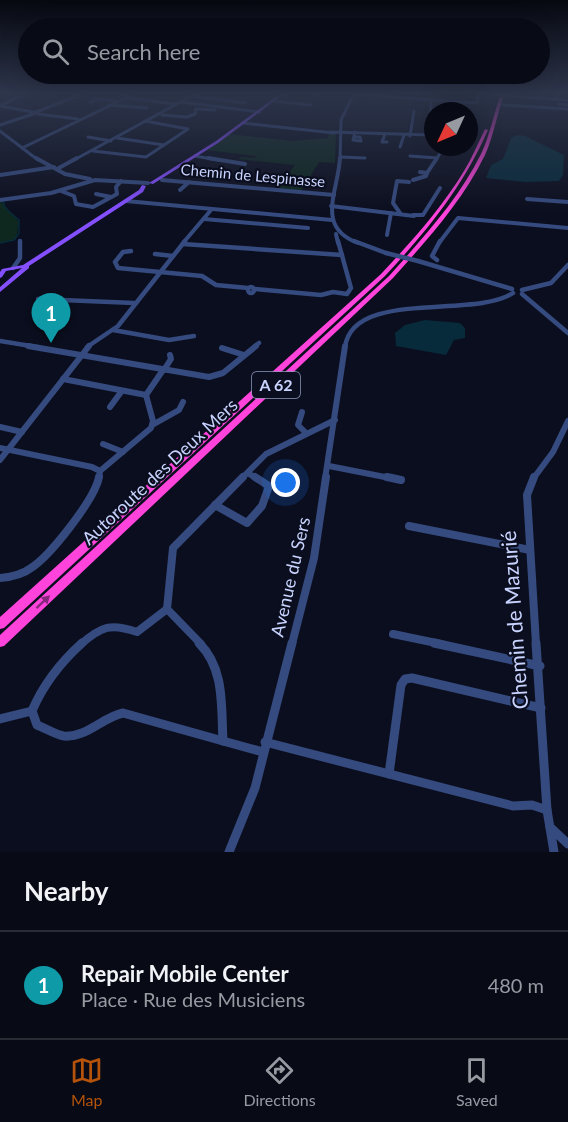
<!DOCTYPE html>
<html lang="en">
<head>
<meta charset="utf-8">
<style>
	body { margin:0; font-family:Lato,sans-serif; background:#11131f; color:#f1f3f6 }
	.compass { position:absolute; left:424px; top:102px; width:54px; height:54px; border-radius:50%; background:#080a16; box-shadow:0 6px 24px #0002; rotate:226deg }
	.you { position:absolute; left:286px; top:483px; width:21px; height:21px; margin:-15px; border:4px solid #fff; border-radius:50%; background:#1a73e8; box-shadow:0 0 0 9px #1a73e833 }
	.badge { display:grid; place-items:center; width:39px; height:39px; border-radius:50%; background:#b45309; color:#fff; font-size:20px; font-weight:700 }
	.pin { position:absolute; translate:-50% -50px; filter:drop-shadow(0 2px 3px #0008) }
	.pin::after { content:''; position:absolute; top:32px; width:21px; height:18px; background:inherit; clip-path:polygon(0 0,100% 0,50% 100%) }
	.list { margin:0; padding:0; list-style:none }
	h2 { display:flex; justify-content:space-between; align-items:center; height:78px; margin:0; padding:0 24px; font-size:26px }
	h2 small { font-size:20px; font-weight:400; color:#989aa1 }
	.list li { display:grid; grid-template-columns:39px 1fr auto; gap:18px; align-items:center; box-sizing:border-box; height:108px; padding:0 24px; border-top:2px solid #292b35 }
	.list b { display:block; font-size:22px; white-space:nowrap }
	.list p { margin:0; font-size:20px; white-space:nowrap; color:#989aa1 }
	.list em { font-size:20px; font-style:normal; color:#989aa1 }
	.icon { flex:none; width:33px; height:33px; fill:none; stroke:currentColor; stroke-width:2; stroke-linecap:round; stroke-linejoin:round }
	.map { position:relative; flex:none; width:568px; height:852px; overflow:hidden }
	.search { position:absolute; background:#080a16; box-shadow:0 6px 24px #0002; left:18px; right:18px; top:18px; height:66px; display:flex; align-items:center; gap:15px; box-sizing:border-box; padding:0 21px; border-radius:33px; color:#989aa1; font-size:22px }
	.sheet { height:186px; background:#080a16 }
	nav { display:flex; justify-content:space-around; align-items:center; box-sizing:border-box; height:84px; border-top:2px solid #292b35; background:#080a16; font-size:16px; color:#989aa1 }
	nav a { display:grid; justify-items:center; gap:3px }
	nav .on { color:#b45309 }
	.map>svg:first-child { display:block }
</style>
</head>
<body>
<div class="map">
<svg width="568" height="852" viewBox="0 0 568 852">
	<rect width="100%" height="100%" fill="#0b0e1e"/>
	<g fill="#0e281f">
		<path d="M229 134 293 141 328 138 329 134H336L335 163 319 162 301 191 277 189 295 165 238 159 241 157 255 158 257 156 207 150Z"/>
		<path d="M0 200 19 222 16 239 0 243Z"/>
	</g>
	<g fill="#072b3b">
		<path d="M517 135 525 136 564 155 563 175 559 181 526 182 486 178 491 165 503 159 511 138Z"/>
		<path d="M425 320 460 323 465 328V338L454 340 446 355 396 346 395 333 405 325Z"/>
	</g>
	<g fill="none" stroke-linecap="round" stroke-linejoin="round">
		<path stroke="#072b3b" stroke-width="1.5" d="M0 243 14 240 19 233V220L5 208 3 200"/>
		<g stroke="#354a7e" stroke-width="3">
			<path d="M114 93 128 95"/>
			<path d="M306 93 318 94"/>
			<path d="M480 93 491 94"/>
			<path d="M354 94 475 103 478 101 477 93"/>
			<path d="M192 96 245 103 239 102"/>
			<path d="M509 96 568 100"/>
			<path d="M128 98 175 104"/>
			<path d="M431 100V112"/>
			<path d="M273 101 311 105"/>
			<path d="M90 102 98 99 116 101"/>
			<path d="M180 102 260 112"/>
			<path d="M559 104 568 105"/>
			<path d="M109 105 147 108"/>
			<path d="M503 105 568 109"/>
			<path d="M0 106 33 112"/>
			<path d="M0 106 27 93"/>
			<path d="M36 112 85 93"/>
			<path d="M38 114 78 119"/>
			<path d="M162 115 187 117 195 114 196 109 215 110"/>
			<path d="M242 123 334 133"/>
			<path d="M0 125 36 113"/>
			<path d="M0 131 38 160"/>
			<path d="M330 132 433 135"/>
			<path d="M385 134 382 142H387"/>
			<path d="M410 136 414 111"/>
			<path d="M88 137 111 141"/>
			<path d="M354 137H360L361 141 353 140 355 132"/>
			<path d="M117 138 164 145"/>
			<path d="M400 147 404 135"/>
			<path d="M22 148 128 97"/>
			<path d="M93 151 146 157 188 129 145 121"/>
			<path d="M195 156 218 160"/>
			<path d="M410 156 437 158"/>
			<path d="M340 157 365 158"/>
			<path d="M74 160 197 93"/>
			<path d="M340 160 341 120 354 93"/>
			<path d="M436 160 444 147"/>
		</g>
		<g stroke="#354a7e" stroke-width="4">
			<path d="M36 158 65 174 90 179"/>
			<path d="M208 158 245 164"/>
			<path d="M340 158C338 192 315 227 358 243"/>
			<path d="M57 169 77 158"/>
			<path d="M420 172 427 173 437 158"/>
			<path d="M0 175 54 167"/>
			<path d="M162 180 334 195"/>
			<path d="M413 180 426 176 427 173"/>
			<path d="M180 190 189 182"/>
			<path d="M61 191 74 196 76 204 93 207 117 194 116 187 121 181"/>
			<path d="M96 194 111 197"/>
			<path d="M527 199 568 202"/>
			<path d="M0 200 51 193 95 180 148 183"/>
			<path d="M126 201 332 220"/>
			<path d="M331 206 414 216"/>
			<path d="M400 213 393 203 397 181 409 182"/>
			<path d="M413 215H423L440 188"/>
			<path d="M204 219 308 228"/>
			<path d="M336 234 338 243"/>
			<path d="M387 235 391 213"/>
			<path d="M183 243 211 210"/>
			<path d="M439 243 458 218 568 228"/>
		</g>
		<g stroke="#354a7e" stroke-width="4.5">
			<path d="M354 241 386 253"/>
			<path d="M183 244 342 255"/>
			<path d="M131 251 123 252 115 262 118 268 202 276 216 285 248 288"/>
			<path d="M155 254 173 256"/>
			<path d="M437 260 432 256 440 241"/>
			<path d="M418 261 512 289"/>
			<path d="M13 268 20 258V241"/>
			<circle cx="251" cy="290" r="3"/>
			<path d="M255 289 321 295 333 292 347 294 351 288 338 241"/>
			<path d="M522 290 551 283 568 265"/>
			<path d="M522 294 568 333"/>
			<path d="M38 299 134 303"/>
			<path d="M113 330 169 340 194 336"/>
			<path d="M0 341 37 347"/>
			<path d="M87 347 118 326 185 241"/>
			<path d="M254 347 259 343"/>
			<path d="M345 347C353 289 474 319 513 293"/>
		</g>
		<g stroke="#354a7e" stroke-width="6">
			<path d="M28 346 209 377 223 373 256 346"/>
			<path d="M222 348 244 355"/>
			<path d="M164 370 171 359 170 355"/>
			<path d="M63 379 146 395"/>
			<path d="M110 407 121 392"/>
			<path d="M302 412 298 425 306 433"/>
			<path d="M154 424 179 410 183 402"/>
			<path d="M0 427 22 432"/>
			<path d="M103 444 123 452"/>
			<path d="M0 448 92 467 100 471"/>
			<path d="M0 460 89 346"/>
			<path d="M329 466 395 479"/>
			<path d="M100 471 151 428 153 421 146 395 163 370"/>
			<path d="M248 473 257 479"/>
			<path d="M99 479 100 471"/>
			<path d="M241 479 266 454 335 420"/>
			<path d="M325 479 345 346"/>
			<path d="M533 479 553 452 568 421"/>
		</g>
		<g stroke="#354a7e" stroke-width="8">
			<path d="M387 477 401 480"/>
			<path d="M534 477 527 495 536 644"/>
			<path d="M215 505 247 523 262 506 269 486 255 477"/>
			<path d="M409 526 530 550"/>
			<path d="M0 578C11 577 22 575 31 568 50 556 95 499 99 477"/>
			<path d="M393 634 441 644"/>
			<path d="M81 644C102 626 111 623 137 632L167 609"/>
			<path d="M201 644 167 609 173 548 243 477"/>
			<path d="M292 644 314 558 326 477"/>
		</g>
		<g stroke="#354a7e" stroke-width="9">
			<path d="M82 643C61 662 43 685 32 711L37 725C45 728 56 735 64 736 86 738 103 717 123 713L223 741"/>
			<path d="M199 643C225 669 221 706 223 741L263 752"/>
			<path d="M434 643 540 666"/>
			<path d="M536 643 547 810 554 852"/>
			<path d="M0 719 32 711"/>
			<path d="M265 742 513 806 532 805 547 810"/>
			<path d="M389 774 401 685 405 679 412 678 541 708"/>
			<path d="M550 827 568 844"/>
			<path d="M229 852 255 788 292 643"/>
		</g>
		<g fill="#844fff" fill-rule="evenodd">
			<path d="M281 93H285L218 143 153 184 149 183 216 141Z"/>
			<path d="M142 185 146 186 143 192 29 266V268L0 292V287L22 268 6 271 2 277 0 278V272L2 269 23 265 139 190Z"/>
		</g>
		<g fill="#ff43db" fill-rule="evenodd">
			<path d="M501 93H505C497 113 494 135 485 155 462 202 427 240 393 278L4 646 0 647V635L389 276C423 238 458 200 481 154 490 135 494 113 501 93Z"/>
			<path d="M485 129 488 130C463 187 427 231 385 276L4 628 0 629V617L381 274C411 242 441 209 464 171 472 158 478 143 485 129Z"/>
		</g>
		<g stroke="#354a7e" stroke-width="3">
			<path d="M474 93H480"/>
			<path d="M491 94 509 96"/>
		</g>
		<path stroke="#354a7e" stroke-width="4.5" d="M386 253 418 261"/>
	</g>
	<defs><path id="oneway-solid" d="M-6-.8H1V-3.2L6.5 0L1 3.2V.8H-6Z" transform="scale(1.5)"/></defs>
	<use fill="#85287c" href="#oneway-solid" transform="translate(43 602) rotate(-43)"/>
	<linearGradient id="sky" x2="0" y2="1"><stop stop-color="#060810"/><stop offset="0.44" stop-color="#2e364c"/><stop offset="1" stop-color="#2e364c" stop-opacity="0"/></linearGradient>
	<rect width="568" height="212" fill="url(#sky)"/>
	<g text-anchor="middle" stroke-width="4.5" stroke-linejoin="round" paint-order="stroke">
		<g font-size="15" fill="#c8d4ff" stroke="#0b0e1e">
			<text transform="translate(253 176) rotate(5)" y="5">Chemin de Lespinasse</text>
		</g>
		<rect fill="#0b0e1e" stroke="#8f99bc" stroke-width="1.5" x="252" y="372" width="48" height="26" rx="4.5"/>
		<g font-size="16" font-weight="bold" fill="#c8d4ff">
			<text x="276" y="391">A 62</text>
		</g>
		<g font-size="18" fill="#c8d4ff" stroke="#0b0e1e">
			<text transform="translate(160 472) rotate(-43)" y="6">Autoroute des Deux Mers</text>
			<text transform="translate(291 577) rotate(-77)" y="6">Avenue du Sers</text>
		</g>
		<g font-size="21" fill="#c8d4ff" stroke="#0b0e1e">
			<text transform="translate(515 620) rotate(-94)" y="7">Chemin de Mazurié</text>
		</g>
	</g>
</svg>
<svg class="compass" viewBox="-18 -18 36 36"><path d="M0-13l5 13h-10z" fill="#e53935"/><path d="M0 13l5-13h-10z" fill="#989aa1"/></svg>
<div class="you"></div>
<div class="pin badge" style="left:51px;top:343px;background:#0f9aa8">1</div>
<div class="search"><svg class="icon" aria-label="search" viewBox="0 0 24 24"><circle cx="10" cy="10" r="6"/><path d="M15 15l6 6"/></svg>Search here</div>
</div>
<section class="sheet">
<h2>Nearby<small></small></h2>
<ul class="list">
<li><span class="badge" style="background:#0f9aa8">1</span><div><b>Repair Mobile Center</b><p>Place · Rue des Musiciens</p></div><em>480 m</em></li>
</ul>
</section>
<nav>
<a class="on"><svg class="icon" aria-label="map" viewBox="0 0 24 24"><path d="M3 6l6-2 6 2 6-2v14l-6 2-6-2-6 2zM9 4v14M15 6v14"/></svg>Map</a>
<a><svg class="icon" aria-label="directions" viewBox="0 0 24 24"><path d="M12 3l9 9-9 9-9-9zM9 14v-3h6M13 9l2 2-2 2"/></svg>Directions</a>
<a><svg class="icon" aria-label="saved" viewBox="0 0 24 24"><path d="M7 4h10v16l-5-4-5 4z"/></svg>Saved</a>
</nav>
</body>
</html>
